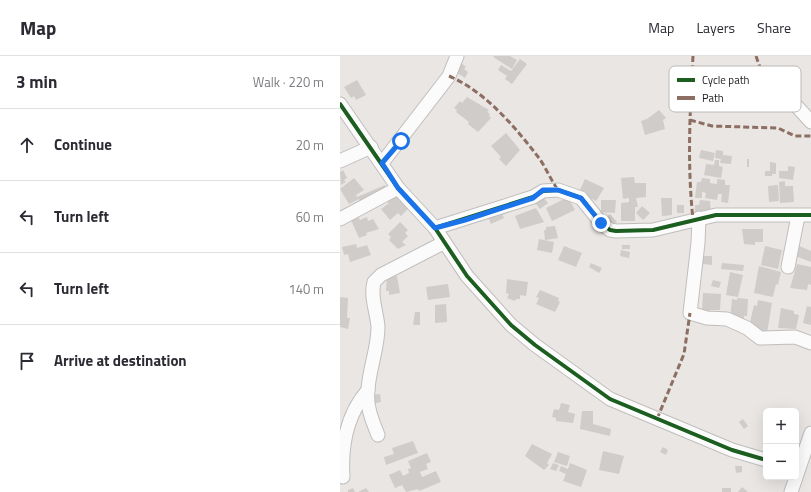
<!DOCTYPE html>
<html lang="en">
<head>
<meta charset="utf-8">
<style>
	body { margin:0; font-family:"Titillium Web",sans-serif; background:#f2f2f3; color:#2b2b33 }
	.controls { position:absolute; right:12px; bottom:12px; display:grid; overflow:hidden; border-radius:6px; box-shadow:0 4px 16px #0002 }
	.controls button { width:36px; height:36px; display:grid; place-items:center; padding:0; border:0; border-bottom:1px solid #e1e1e2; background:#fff; color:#2b2b33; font:20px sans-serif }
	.stop { position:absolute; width:12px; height:12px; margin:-9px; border:3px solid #1a73e8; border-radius:50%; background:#fff }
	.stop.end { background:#1a73e8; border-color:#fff; box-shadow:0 1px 4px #0008 }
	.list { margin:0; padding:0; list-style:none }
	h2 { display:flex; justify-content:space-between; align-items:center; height:52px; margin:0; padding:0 16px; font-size:17px }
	h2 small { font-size:13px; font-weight:400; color:#7c7c81 }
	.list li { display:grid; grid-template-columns:26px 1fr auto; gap:12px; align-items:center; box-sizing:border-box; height:72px; padding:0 16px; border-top:1px solid #e1e1e2 }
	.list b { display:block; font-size:15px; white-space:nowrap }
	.list em { font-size:13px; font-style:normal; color:#7c7c81 }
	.icon { flex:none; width:22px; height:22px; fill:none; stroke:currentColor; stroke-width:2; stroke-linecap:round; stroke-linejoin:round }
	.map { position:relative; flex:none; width:471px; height:436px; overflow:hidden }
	header { display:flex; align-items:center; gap:24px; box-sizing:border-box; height:56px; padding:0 20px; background:#fff; border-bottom:1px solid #e1e1e2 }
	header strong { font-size:19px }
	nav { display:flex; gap:22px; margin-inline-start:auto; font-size:14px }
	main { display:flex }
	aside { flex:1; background:#fff }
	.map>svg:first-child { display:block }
</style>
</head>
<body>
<header>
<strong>Map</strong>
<nav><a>Map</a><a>Layers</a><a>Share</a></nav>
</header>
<main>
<aside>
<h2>3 min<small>Walk · 220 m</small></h2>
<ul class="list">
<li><svg class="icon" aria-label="ahead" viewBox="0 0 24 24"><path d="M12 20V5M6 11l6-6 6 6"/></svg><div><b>Continue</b></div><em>20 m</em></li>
<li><svg class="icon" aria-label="left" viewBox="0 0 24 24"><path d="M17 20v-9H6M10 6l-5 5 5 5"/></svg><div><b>Turn left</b></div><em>60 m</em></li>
<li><svg class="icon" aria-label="left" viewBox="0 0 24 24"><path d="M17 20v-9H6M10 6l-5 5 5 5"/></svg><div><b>Turn left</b></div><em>140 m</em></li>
<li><svg class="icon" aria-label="arrive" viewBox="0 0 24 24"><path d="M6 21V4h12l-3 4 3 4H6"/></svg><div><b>Arrive at destination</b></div></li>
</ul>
</aside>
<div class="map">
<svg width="471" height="436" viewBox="0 0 471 436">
	<rect width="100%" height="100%" fill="#e9e6e3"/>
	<g fill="#d0ccca">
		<path d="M154 0H170L177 4 172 13 153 1Z"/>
		<path d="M180 3 187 8 172 28 165 23 167 20 158 14 161 9 171 15Z"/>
		<path d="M120 6 126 11 124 13 128 16 125 22 114 15Z"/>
		<path d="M17 24 26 39 16 44 14 40 11 42 4 31Z"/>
		<path d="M127 41 149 54 147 56 150 58 149 60 151 62 138 76 128 68 129 66 116 56 117 54 114 52 120 45 122 47Z"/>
		<path d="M319 54 326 62 323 64 325 73 305 79 301 65 307 63Z"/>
		<path d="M166 77 180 94 166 110 159 103 161 101 151 90Z"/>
		<path d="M361 94 375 97 373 105 359 102Z"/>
		<path d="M376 94 383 95V99L392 100 391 108 380 107 381 103 375 102Z"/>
		<rect x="407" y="103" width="2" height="8"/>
		<path d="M375 104H379V110L383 111 381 122 364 119 366 108 374 109Z"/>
		<path d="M430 106 436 107V118H432V120H425V115H430Z"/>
		<path d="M448 110 455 111 453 124 439 122V115H448Z"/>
		<path d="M3 114 7 122 4 124 6 126 1 129 0 116Z"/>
		<path d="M294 121 295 127H306V141L296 142 298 151H295V165H281V147L289 146V142L283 143 281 122Z"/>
		<path d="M14 122 24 134 16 139 17 141 45 129 47 133 20 145 19 143 9 148 0 133Z"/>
		<path d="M362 122 370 123V127L377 128V123L385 124V129H390L388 147 381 146 382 138H378L377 144 365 142 366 137 362 136V142H355L357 126H361Z"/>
		<path d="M245 123 264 132 256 145 246 140 247 137 240 134Z"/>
		<path d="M445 125V130H453L454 146 440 147 439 126Z"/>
		<path d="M438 129 439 145 429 146 428 130Z"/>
		<path d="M56 136 70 151 61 160 58 157 50 164 41 153 49 147 46 145Z"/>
		<path d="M201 138 208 147 200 153 193 144Z"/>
		<path d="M228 141 235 154 212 165 206 152Z"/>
		<path d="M321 142H332V159L322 160Z"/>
		<path d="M261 144H276L275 157 261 156Z"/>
		<path d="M360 144 370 145 371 159 355 158V149H359Z"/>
		<rect x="337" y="149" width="7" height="8"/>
		<path d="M302 150 310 157 303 164 296 157Z"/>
		<path d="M196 152 204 166 180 173 175 160Z"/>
		<path d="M160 153 164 162 151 168 147 159Z"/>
		<path d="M270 158 277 166 271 170 265 162Z"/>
		<path d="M18 159 20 164 27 161 28 165 33 163 39 173 26 177 27 179 19 182 10 162Z"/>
		<path d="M60 166 68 174 65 177 68 180 62 186 66 189 58 193 49 184 51 181 48 178Z"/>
		<path d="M215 170 218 182 205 184 204 174H206V171Z"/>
		<path d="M402 173H423V186H415V189L404 188Z"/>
		<path d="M199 183 214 186 212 197 197 194Z"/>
		<path d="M16 188 17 192 27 189 31 199 10 206 8 198 4 199 2 191Z"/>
		<rect x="282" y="189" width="8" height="4"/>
		<path d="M457 189 471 195V206L453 199Z"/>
		<path d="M224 190 242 197 236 211 218 204Z"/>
		<path d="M425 190 442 194 438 213 421 209Z"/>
		<path d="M281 194 290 196 289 202 280 200Z"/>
		<path d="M362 200H372V209L362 208Z"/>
		<path d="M251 207 262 212 259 217 249 211Z"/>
		<path d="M382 207 404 209 403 215 381 213Z"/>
		<path d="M457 208 471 211V229L468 228 467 234 450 232Z"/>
		<path d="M419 210 441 216 438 229 436 228 433 241 414 237Z"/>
		<path d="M390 216 403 219 398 241 386 239Z"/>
		<path d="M57 220 60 237 49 239V235H46L47 222Z"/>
		<path d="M167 223 188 226 186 240 180 239V243H176L175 245 167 242 169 238 166 237Z"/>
		<path d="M373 224 381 226 379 232 371 230Z"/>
		<path d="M108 228 110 241 88 244 86 231Z"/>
		<path d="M200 234 219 242 218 245 220 246 215 256 196 248 199 242 196 241Z"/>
		<path d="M363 237 381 238 380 254H369V256L362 254Z"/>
		<path d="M0 241 8 242 7 262H10L8 273 0 271Z"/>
		<path d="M397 242 408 243 407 260H404V264L390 263 392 243 397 244Z"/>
		<path d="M418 244 432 247 427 277 413 275 409 271 414 249 417 250Z"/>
		<path d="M106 248 107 266 95 267V249Z"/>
		<path d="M467 250 471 251V269L463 267Z"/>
		<path d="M441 252 454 255V258L459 259 456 273 438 272Z"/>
		<path d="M75 256H80V269H73Z"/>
		<path d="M40 338 41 346 32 348 30 339Z"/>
		<path d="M221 347 230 349 228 356 235 358 233 367 216 365V362L212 361 214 353 219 354Z"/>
		<path d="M242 355H253V368L271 373 270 380 240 373Z"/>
		<path d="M403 363 408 370 404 373 399 366Z"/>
		<path d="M73 385 78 397 46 409 44 401 54 398 52 392Z"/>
		<path d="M192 388 212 398 207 407 209 409 204 414 185 400Z"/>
		<path d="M323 391 328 394 326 399 320 396Z"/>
		<path d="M263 395 284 400 279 418 259 414Z"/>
		<path d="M218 396 230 400 227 410 214 406Z"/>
		<path d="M87 397 91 406 86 408 88 413 80 416 82 421 96 415 101 426 79 435 78 433 66 436 62 429 55 432 49 419 60 414 63 420 69 417 68 413 71 412 68 405Z"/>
		<path d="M213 407 219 409 216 415 210 413Z"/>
		<path d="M230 407 247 414 241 431 223 425 226 418 219 415 221 410 228 413Z"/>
		<path d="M395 410H402V416L396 417Z"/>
		<path d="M402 431 408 436H398Z"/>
		<path d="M13 432 15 436H8V434Z"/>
		<path d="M26 432 29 436H18Z"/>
		<rect x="382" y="432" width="9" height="4"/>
	</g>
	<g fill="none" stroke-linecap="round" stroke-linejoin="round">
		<g stroke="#c0bebd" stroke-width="15">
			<g id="minor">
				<path d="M451 44 471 66"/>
				<path d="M0 48 58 132 95 172 127 220 171 269 195 289 270 343 392 394 426 404"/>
				<path d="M0 105 31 91"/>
				<path d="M42 107 109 20 117 0"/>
				<path d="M359 162 358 187 350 257 367 262 387 263 407 272 420 282 455 281 471 287"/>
				<path d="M0 163 58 132"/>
				<path d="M95 172 193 141 203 135 218 134 241 142 261 167 270 174 276 175 313 174 376 159H471"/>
				<path d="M448 211 458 160"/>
				<path d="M38 379C32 364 26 350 28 334 29 313 38 293 38 271 37 256 30 241 34 226L41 219 103 187"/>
				<path d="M3 421C1 390 7 358 28 334"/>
				<path d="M451 436 471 377"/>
			</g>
		</g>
		<use href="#minor" stroke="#fcfbfb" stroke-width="13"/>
		<g stroke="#8d6e63" stroke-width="3" stroke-dasharray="6 3" stroke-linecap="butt">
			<path d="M353 0C350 55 347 108 353 163"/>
			<path d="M416 0 423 20 436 27 451 44"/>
			<path d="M109 20C146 36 175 71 199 102 206 112 211 124 218 134"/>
			<path d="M350 64 372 70 438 72 455 80H471"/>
			<path d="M317 363 344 298 350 257"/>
		</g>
		<g stroke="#fff" stroke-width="6">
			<g id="cycleway">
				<path d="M0 48 58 132 95 172 127 220 171 269 195 289 270 343 392 394 426 404"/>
				<path d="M95 172 193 141 203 135 218 134 241 142 261 167 270 174 276 175 313 174 376 159H471"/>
			</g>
		</g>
		<use href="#cycleway" stroke="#1b5e20" stroke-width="4"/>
	</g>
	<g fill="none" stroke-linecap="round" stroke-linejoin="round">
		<path stroke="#1a73e8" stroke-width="5" d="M61 85 42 107 58 132 95 172 125 164 193 142 203 134H218L241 142 261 167"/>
	</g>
	<rect x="329" y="10" width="132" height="46" rx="6" fill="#fff" stroke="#bababa" stroke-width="1"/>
	<rect x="337" y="22" width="18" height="4" fill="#1b5e20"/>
	<rect x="337" y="40" width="18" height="4" fill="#8d6e63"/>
	<g font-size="11" fill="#1a1a1a">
		<text x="362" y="28">Cycle path</text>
		<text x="362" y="46">Path</text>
	</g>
</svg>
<div class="controls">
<button>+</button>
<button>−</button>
</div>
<div class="stop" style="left:61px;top:85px"></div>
<div class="stop end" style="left:261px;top:167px"></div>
</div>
</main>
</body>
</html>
